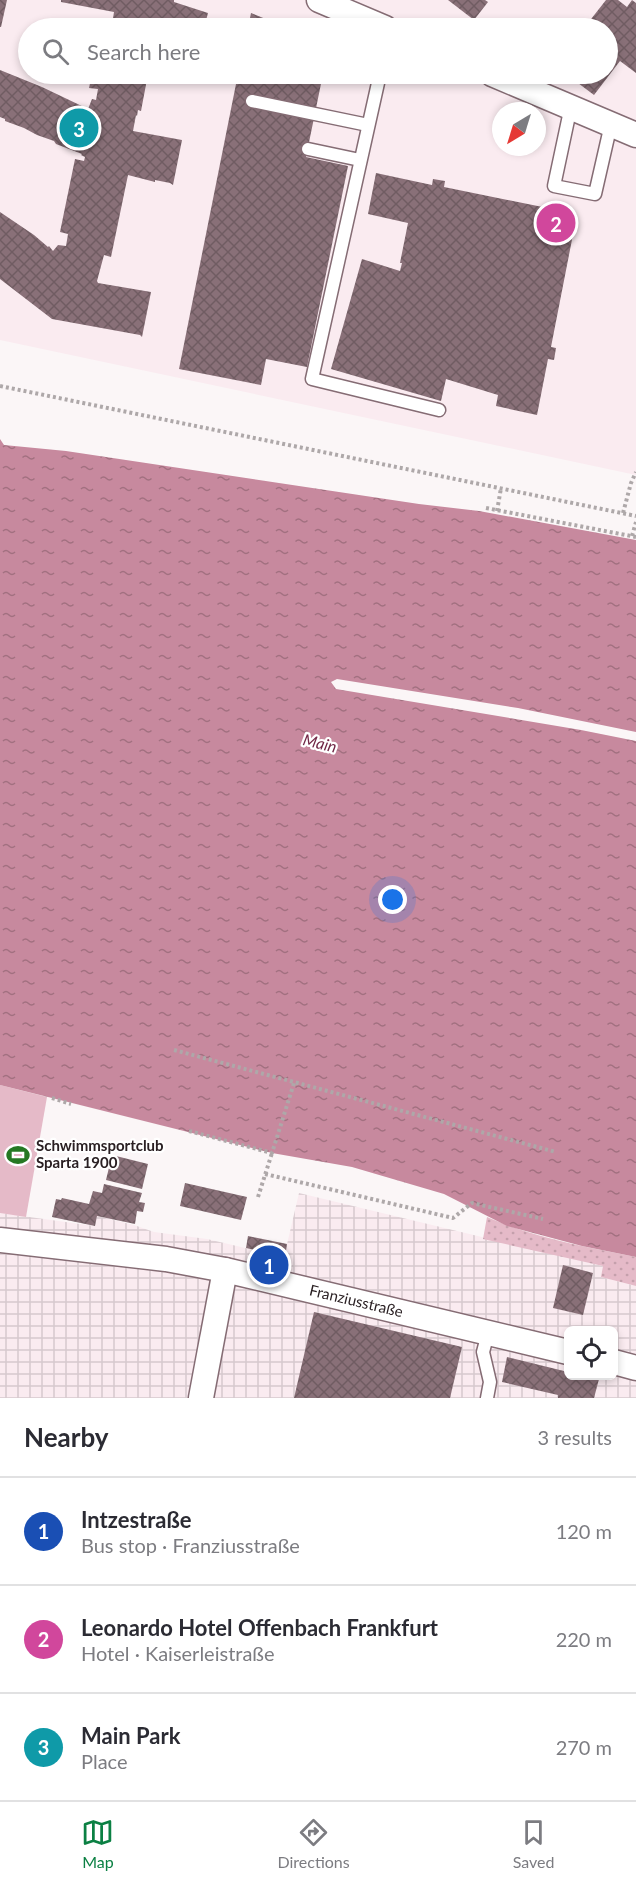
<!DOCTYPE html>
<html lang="en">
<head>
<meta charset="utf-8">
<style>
	body { margin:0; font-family:Lato,sans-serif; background:#f7f7f7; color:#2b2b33 }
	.controls { position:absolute; right:18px; bottom:18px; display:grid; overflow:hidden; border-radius:9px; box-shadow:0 3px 9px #0003 }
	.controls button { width:54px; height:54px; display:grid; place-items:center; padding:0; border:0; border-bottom:2px solid #e1e1e2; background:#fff; color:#2b2b33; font:30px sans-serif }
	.compass { position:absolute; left:492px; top:102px; width:54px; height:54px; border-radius:50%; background:#fff; box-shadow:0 3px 9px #0003; rotate:218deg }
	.you { position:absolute; left:393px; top:900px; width:21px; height:21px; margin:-15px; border:4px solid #fff; border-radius:50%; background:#1a73e8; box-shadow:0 0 0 9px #1a73e833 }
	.badge { display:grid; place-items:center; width:39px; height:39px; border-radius:50%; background:#0b8043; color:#fff; font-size:20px; font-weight:700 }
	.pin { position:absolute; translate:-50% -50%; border:3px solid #fff; box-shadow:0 2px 6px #0006 }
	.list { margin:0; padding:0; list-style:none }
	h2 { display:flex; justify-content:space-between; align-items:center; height:78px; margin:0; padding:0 24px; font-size:26px }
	h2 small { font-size:20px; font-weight:400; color:#7c7c81 }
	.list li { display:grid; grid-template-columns:39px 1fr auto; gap:18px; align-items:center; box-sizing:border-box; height:108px; padding:0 24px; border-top:2px solid #e1e1e2 }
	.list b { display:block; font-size:22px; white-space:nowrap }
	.list p { margin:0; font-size:20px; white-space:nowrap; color:#7c7c81 }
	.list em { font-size:20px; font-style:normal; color:#7c7c81 }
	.icon { flex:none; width:33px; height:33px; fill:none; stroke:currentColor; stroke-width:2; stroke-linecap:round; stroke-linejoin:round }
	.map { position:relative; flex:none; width:636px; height:1398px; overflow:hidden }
	.search { position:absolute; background:#fff; box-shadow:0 3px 9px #0003; left:18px; right:18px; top:18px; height:66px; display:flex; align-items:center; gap:15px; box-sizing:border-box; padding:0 21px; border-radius:33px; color:#7c7c81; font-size:22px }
	.sheet { height:402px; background:#fff }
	nav { display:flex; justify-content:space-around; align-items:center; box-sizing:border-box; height:84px; border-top:2px solid #e1e1e2; background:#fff; font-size:16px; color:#7c7c81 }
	nav a { display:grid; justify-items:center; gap:3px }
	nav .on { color:#0b8043 }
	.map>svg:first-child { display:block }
</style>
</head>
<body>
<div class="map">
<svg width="636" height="1398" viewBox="0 0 636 1398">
	<defs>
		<pattern id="industrial-grid" width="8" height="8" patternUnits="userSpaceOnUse" patternTransform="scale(1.5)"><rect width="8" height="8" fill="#faebf0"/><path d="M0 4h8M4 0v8" fill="none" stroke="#d6c9ce"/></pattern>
		<pattern id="grass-dots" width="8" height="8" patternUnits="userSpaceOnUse" patternTransform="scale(1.5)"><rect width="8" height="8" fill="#e5bac8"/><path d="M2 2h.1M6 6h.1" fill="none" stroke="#c5a0ac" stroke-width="1.8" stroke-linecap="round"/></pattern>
		<pattern id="water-ripples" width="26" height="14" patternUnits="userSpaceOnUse" patternTransform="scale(1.5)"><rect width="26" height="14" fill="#c7899e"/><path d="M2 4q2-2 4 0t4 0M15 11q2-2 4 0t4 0" fill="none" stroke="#a27080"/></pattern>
		<pattern id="building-cross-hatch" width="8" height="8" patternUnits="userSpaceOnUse" patternTransform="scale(1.5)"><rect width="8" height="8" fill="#897078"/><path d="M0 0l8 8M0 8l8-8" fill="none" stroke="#705c62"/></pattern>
	</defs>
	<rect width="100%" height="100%" fill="#fbf6f7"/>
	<path fill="#faebf0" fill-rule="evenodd" d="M0 0H636V475L0 340ZM28 28H608V74H28ZM501 111H537V147H501Z"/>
	<path fill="url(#industrial-grid)" fill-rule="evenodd" d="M299 1193 603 1266 601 1277 636 1286V1398H0V1213L95 1226 97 1216 134 1225 154 1232 207 1239 284 1257ZM568 1330H614V1376H568Z"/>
	<path fill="url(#grass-dots)" d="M487 1217C534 1238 586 1247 636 1257V1286L601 1277 603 1266 483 1239Z"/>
	<path fill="#e5bac8" d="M0 1085 47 1097 26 1217 0 1213Z"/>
	<path fill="url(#water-ripples)" d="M0 439 4 445 66 451 419 504 479 511 636 540V732L518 708 337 679 331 682 336 689 581 730 636 741V1257L582 1246 507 1226 444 1194 352 1167 272 1153 0 1085Z"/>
	<g fill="url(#building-cross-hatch)">
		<path d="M0 0H7L1 27H0Z"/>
		<path d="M61 0H174V2L208 13 204 28H101L102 23 112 25 114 12 61 2Z"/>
		<path d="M448 0H485L488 2 474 20Z"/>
		<path d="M606 0H618L627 7 632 0 636 3V73L620 61 594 95 566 74H608V28H584Z"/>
		<path d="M251 13 288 28H248Z"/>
		<path d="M0 70 42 87 88 109 92 99 96 100 98 89 89 88 92 74H148L141 111 138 110 137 116 136 115 133 131 182 140 173 185 170 183 155 180V182L128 175 111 257 104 255 97 281 98 283 151 292 142 337 140 335 52 319 0 279V212L34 235 48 247 49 246 53 251 58 245 66 246 68 234 60 232 75 159 84 161 85 157 81 155 82 154 56 144 54 141 37 135 24 128 5 121V119L0 117Z"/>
		<path d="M238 74H323L306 157 348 166 307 367 266 359 261 385 179 369Z"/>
		<path d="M376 173 432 185 433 179 445 181 444 187 577 214 551 347 556 348 554 360 548 359 537 415 496 406 498 395 446 379 441 401 331 369 362 259 400 271 402 263H400L408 223 368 214Z"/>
		<path d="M112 1155 148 1164 142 1189 106 1180Z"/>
		<path d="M185 1183 247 1197 241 1220 180 1206Z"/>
		<path d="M104 1184 142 1193 139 1202 145 1203 143 1212 137 1211 135 1224 97 1216 95 1226 52 1217 56 1199 61 1200 62 1198 89 1204 93 1191 102 1193Z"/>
		<path d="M248 1236 287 1244 285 1257 246 1248Z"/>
		<path d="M563 1265 593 1273 583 1315 553 1308Z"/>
		<path d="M314 1312 462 1347 450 1398H294Z"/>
		<path d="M507 1357 568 1372V1376H584L599 1379 594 1398H558V1395L502 1382Z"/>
	</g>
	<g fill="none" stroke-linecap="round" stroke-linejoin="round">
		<g stroke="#856c74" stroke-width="15">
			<g id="service">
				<path d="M380 74 312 379 439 410"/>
				<path d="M252 101 368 125"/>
				<path d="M571 106 554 186 595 194 611 124"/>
				<path d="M308 149 360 160"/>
				<path d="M487 1398 490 1382 483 1352 488 1333"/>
			</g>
		</g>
		<g stroke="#856c74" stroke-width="27">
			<g id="minor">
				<path d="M319 0 385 28"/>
				<path d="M492 74 636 135"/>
				<path id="s1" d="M0 1240 166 1259 225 1270 568 1352"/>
				<path d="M614 1362 636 1368"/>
				<path d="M201 1398 225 1270"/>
			</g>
		</g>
		<g stroke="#aea8a9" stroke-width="4" stroke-dasharray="3 3" stroke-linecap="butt">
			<path d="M0 386 636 516"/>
			<path d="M486 508 636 537"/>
			<path d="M497 511 501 488"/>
			<path d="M623 513 631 483 636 472"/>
			<path d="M632 536 636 522"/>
			<path d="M174 1050 556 1152"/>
			<path d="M52 1098 71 1104"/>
			<path d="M189 1131 272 1153 294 1083"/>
			<path d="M265 1174 453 1218 472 1203 543 1219"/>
			<path d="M258 1197 272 1153"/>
		</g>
		<use href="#service" stroke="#fff" stroke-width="12"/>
		<use href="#minor" stroke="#fff" stroke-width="24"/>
	</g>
	<defs>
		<g id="stadium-bare" transform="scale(1.8)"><path d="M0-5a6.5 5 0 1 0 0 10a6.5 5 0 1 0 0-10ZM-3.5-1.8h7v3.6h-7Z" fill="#257823" stroke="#fff" stroke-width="2.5" paint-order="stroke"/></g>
	</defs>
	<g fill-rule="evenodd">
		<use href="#stadium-bare" x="18" y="1155"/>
	</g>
	<g text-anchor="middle" stroke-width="4.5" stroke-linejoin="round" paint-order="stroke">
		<g font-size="15" font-weight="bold" fill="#2a2023" stroke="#fff" text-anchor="start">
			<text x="36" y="1151">Schwimmsportclub<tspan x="36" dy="17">Sparta 1900</tspan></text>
		</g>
		<g font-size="15" fill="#2a2023" stroke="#fff">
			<text dy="5" stroke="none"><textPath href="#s1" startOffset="362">Franziusstraße</textPath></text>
		</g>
		<g font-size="16" font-style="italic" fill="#702645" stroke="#fff">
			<text transform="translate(320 743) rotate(14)" y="6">Main</text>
		</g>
	</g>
</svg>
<div class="controls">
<button><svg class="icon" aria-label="locate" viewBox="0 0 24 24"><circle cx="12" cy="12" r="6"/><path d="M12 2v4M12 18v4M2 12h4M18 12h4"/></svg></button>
</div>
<svg class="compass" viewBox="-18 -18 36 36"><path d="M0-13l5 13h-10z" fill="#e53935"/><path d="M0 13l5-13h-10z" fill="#7c7c81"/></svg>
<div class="you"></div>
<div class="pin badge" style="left:269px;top:1265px;background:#1a4fb4">1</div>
<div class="pin badge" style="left:556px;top:223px;background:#d1479c">2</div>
<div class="pin badge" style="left:79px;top:128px;background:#0f9aa8">3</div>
<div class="search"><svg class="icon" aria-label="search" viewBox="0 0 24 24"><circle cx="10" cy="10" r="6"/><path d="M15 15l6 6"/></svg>Search here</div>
</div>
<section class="sheet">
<h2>Nearby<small>3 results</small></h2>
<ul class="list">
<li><span class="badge" style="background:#1a4fb4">1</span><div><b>Intzestraße</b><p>Bus stop · Franziusstraße</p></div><em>120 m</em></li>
<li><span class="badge" style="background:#d1479c">2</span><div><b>Leonardo Hotel Offenbach Frankfurt</b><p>Hotel · Kaiserleistraße</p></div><em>220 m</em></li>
<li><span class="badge" style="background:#0f9aa8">3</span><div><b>Main Park</b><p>Place</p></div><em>270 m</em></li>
</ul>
</section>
<nav>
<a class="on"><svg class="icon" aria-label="map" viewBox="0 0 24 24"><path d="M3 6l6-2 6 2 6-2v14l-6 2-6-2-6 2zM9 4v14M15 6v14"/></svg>Map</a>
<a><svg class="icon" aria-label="directions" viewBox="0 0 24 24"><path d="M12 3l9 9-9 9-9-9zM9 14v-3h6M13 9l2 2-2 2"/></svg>Directions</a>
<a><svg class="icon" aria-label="saved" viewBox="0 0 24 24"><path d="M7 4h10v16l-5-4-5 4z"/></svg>Saved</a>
</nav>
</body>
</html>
